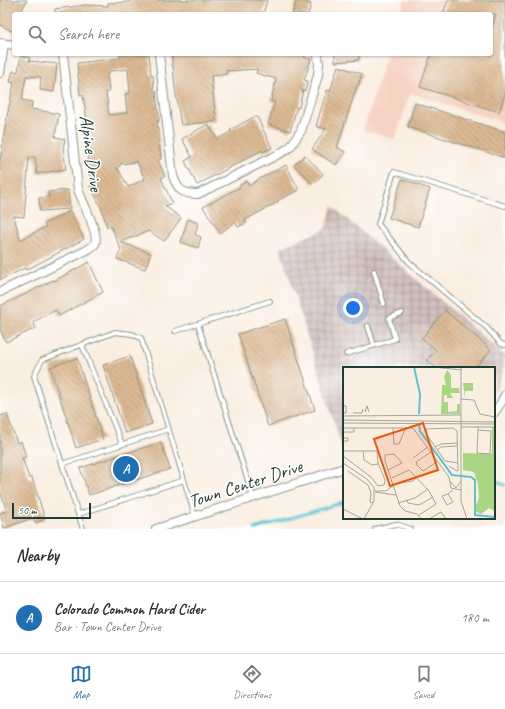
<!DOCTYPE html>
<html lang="en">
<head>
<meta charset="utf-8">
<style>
	body { margin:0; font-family:Caveat,sans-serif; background:#f7f7f7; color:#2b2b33 }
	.scale { position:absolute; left:12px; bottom:10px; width:79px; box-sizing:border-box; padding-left:4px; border:2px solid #1f3d34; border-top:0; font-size:11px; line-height:14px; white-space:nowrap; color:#1f3d34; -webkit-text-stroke:3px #fff; paint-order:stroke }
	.you { position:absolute; left:353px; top:308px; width:14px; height:14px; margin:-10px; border:3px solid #fff; border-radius:50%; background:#1a73e8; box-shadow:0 0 0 6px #1a73e833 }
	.badge { display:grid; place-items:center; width:26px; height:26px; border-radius:50%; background:#1f6fb2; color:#fff; font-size:13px; font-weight:700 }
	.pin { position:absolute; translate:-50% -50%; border:2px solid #fff; box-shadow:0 1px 4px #0006 }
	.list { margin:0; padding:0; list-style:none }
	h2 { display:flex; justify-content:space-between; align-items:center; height:52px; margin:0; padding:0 16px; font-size:17px }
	h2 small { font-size:13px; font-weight:400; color:#7c7c81 }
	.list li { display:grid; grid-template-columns:26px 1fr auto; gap:12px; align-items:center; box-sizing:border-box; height:72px; padding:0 16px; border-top:1px solid #e1e1e2 }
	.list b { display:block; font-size:15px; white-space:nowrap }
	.list p { margin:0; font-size:13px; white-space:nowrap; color:#7c7c81 }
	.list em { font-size:13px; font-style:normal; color:#7c7c81 }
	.icon { flex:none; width:22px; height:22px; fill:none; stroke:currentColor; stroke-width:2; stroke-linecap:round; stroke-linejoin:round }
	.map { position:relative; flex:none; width:505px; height:529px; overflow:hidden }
	.search { position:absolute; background:#fff; box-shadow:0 1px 3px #0004; left:12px; right:12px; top:12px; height:44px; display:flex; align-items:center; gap:10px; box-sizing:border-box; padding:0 14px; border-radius:4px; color:#7c7c81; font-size:15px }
	.sheet { height:124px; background:#fff }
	nav { display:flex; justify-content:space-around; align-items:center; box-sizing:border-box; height:56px; border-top:1px solid #e1e1e2; background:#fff; font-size:11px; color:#7c7c81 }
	nav a { display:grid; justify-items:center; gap:2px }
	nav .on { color:#1f6fb2 }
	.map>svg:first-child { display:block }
</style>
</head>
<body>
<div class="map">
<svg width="505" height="529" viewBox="0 0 505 529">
	<defs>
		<pattern id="industrial-grid" width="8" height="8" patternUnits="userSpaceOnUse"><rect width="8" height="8" fill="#d1c0bd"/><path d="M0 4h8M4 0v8" fill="none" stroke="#a99d9a"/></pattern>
		<pattern id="building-back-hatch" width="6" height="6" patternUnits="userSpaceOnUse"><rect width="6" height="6" fill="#dcb992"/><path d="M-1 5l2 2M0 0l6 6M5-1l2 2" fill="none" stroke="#b29878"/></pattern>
	</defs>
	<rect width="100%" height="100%" fill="#fff"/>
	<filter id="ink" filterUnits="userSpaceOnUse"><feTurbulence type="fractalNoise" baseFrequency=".025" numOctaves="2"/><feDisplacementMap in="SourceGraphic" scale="8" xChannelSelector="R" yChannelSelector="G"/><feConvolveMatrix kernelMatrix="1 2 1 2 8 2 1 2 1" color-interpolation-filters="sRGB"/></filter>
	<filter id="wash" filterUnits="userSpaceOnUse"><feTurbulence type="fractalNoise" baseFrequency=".012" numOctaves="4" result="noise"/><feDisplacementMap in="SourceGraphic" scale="16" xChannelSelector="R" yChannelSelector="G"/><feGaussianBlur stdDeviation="0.9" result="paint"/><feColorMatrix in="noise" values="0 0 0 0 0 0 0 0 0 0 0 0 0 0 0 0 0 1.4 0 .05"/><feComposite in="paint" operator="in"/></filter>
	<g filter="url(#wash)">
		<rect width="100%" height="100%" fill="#faeee1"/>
		<path fill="#f5d3c2" d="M405 0H505V123L410 93 395 139 363 130 387 54H491V14H400Z"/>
		<path fill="url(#industrial-grid)" d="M332 206 505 356V365L494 396V368H344V454L280 248 325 229Z"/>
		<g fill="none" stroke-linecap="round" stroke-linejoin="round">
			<g stroke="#58c5cf" stroke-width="3">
				<path d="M494 481 505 485"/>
				<path d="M255 529 344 502"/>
			</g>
		</g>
		<g id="blocks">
			<g fill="url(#building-back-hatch)" fill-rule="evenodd">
				<path d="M0 0H27L20 14H14V32L0 25Z"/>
				<path d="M130 0H267L263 14H55V9L86 5 108 6V3L130 2Z"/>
				<path d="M297 0 311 4 308 14H292Z"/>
				<path d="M448 0H505V94L499 112 420 87 431 54H491V31L496 14H443Z"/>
				<path d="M120 54H149L151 75H153L154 91H156L159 121H157L161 159 158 160 165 176 161 178 172 203 165 206 181 218 164 241 149 231 120 242 151 253 145 269 117 259 121 250 111 226 107 227 101 207 90 186H92L87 160H89L83 122 87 121 83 95H80L77 63 120 58ZM128 69 130 93 125 94 127 113 109 115 106 92H109L107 73H110V71ZM137 162 145 179 128 187 117 167 120 166V164Z"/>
				<path d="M172 54H300L305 55 304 57 311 59 304 80 308 81 305 91 303 90 299 108 297 107 290 131 268 124 275 102 271 101 276 79 256 73 258 69 226 71 227 74 211 76 216 121 181 125 175 88 173 66H172Z"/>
				<path d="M335 54H358L359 60 335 62Z"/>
				<path d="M21 56 30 58 29 61 57 64 54 92 40 90 41 77 26 76 22 100 32 102 31 109 59 114 55 137 65 139 63 149 66 169 37 174 35 157H29L24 217 14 216 20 240 46 227 44 224 70 211 84 239 26 270 25 268 0 280V160L7 116 14 83 10 82 13 71 18 72Z"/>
				<path d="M338 66 362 74 358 86H357L337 147 345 152 336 165 312 149 326 129 316 126 327 90 330 91Z"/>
				<path d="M415 103 505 132V158L408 127Z"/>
				<path d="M254 117H257L272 148 263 152 262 150 197 185 185 161 192 157 182 139 208 124 217 139 231 132 230 130Z"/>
				<path d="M305 155 323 174 313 184 294 165Z"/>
				<path d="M286 165 299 190 277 201 278 202 245 220 246 223 238 227 235 222 220 233 203 207 240 187 239 186 247 181 249 186 259 179Z"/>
				<path d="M402 179 430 189 418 227 389 218Z"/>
				<path d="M68 190 70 209 40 211 39 198 49 197 48 192Z"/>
				<path d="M188 219 198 223 195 235 201 237 198 248 181 242Z"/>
				<path d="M89 262 103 292 59 316 56 310 33 322 36 328 6 342 0 330V306L26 294 53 280 54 281Z"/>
				<path d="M445 310 491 350 475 368H436L427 360 436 350 422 338Z"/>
				<path d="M285 319 315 410 268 426 238 334Z"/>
				<path d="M130 356 152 424 125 433 103 365Z"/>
				<path d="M77 358 103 439 76 448 50 367Z"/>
				<path d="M7 414 17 443 21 441 26 457 22 458 29 478H32L45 519 35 523 33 518 4 528 0 513 7 511 0 491V416Z"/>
				<path d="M161 442 170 469 89 495 80 468Z"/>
			</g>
		</g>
	</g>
	<g filter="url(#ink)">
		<use href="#blocks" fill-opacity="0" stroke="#8c968a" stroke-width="1"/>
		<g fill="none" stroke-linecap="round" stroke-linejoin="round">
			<g stroke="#8c968a" stroke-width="6">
				<g id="lane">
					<path d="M505 206 394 172 378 224 409 262 487 328 501 344 505 345"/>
					<path d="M374 271 384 304"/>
					<path d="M198 324 253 497"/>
					<path d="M368 326 374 345"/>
					<path d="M175 331 270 301"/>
					<path d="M82 345 122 444"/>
					<path d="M346 354 395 339 389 318 402 313"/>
					<path d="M62 464 169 429"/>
					<path d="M79 514 184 480"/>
					<path d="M83 529 34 376 42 360 115 332 132 334 141 338 195 516"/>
					<path d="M375 529 396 524 411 529"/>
				</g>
			</g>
			<g stroke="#8c968a" stroke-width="10">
				<g id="street">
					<path d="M0 43 14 45"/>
					<path d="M159 54 173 176C178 190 182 194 198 194L281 153 290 147 301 131 318 75 319 64 318 56 317 54"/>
					<path d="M0 73 4 44"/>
					<path d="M0 292 87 250C90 248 93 246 95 244 100 234 82 202 78 189L63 54"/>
					<path d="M494 413 501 403 505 395"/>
					<path d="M156 529 344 468"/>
				</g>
			</g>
			<use href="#lane" stroke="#fff" stroke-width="4"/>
			<use href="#street" stroke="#fff" stroke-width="8"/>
		</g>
	</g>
	<g text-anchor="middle" stroke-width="3" stroke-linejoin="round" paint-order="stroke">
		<g font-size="19" fill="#1f3d34" stroke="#fff">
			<text transform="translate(92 153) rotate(82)" y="7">Alpine Drive</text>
			<text transform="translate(245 483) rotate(-18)" y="7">Town Center Drive</text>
		</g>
	</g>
	<g transform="translate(343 367)">
		<rect width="152" height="152" fill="#faeee1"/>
		<path d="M104 3 108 8V21H116L117 26H107L110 31H104V28H101V35H105V45L114 44V37H117V47H98L99 18H103L101 10ZM120 16H130V24H122V31ZM149 60H152V144L146 141 138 147 133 145 132 141 136 131 135 117 131 105 120 103V86L149 87Z" fill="#a8d683"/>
		<path fill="none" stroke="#58c5cf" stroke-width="2" d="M71 0 77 27 76 47M76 57 77 64 109 108 128 110 132 113V148L152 150"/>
		<path fill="none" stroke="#a2a79c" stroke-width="1" d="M91 0 118 3M118 0V134L124 152M118 32 131 33 137 47 152 50M0 39H3V46H0M22 45 24 39 26 45M10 46H19L20 42M0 49 118 48M0 53 152 55M0 56 152 57M135 59V63L148 64 147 87 134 86 135 63M118 60H152M0 61H70L106 110 108 121 118 123M50 61 51 77H56L63 60M0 65H11V61M0 71H5V74H0M92 80 98 77 114 76M94 83 98 80 114 79M0 84H34L35 96 42 113 41 118 35 119 28 110 0 89M20 84 21 93 29 98 35 97M88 85 73 95 74 98 80 104 95 94M70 91 85 80M0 96 24 112 31 121V134L21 152M106 99 114 104 115 103 114 64 110 61 83 62 84 68 102 94 115 96M45 103 59 96 51 87 42 88V94L57 139 62 144 74 147 78 152M5 104 25 118 28 126 27 135 30 136M49 111 66 103 86 124 93 137 76 148M107 114 113 121 118 114M51 117 70 114 74 110M32 124H43L51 118M32 125 53 128M105 127 99 129 104 138 110 135 105 127 110 123M64 133 65 136 76 138 90 130M55 136 72 131 85 122M0 142 20 152M86 152 98 145 103 152"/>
		<path fill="#e8590c" fill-opacity="0.15" stroke="#e8590c" stroke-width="2" d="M80 56 95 103 47 119 31 72Z"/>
		<rect width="152" height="152" fill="none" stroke="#1f3d34" stroke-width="2"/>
	</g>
</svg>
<div class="scale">50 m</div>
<div class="you"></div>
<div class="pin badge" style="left:126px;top:469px">A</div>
<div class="search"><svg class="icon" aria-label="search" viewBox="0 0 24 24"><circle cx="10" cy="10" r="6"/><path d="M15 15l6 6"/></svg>Search here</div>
</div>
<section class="sheet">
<h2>Nearby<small></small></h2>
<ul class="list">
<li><span class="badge">A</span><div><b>Colorado Common Hard Cider</b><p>Bar · Town Center Drive</p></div><em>180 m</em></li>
</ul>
</section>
<nav>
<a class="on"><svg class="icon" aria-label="map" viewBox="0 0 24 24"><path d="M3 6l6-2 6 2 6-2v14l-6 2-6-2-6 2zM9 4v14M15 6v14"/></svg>Map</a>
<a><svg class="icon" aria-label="directions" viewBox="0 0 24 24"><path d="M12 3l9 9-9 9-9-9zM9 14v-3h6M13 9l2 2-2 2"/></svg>Directions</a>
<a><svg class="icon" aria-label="saved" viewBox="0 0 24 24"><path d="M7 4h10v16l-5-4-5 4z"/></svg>Saved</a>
</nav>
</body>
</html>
